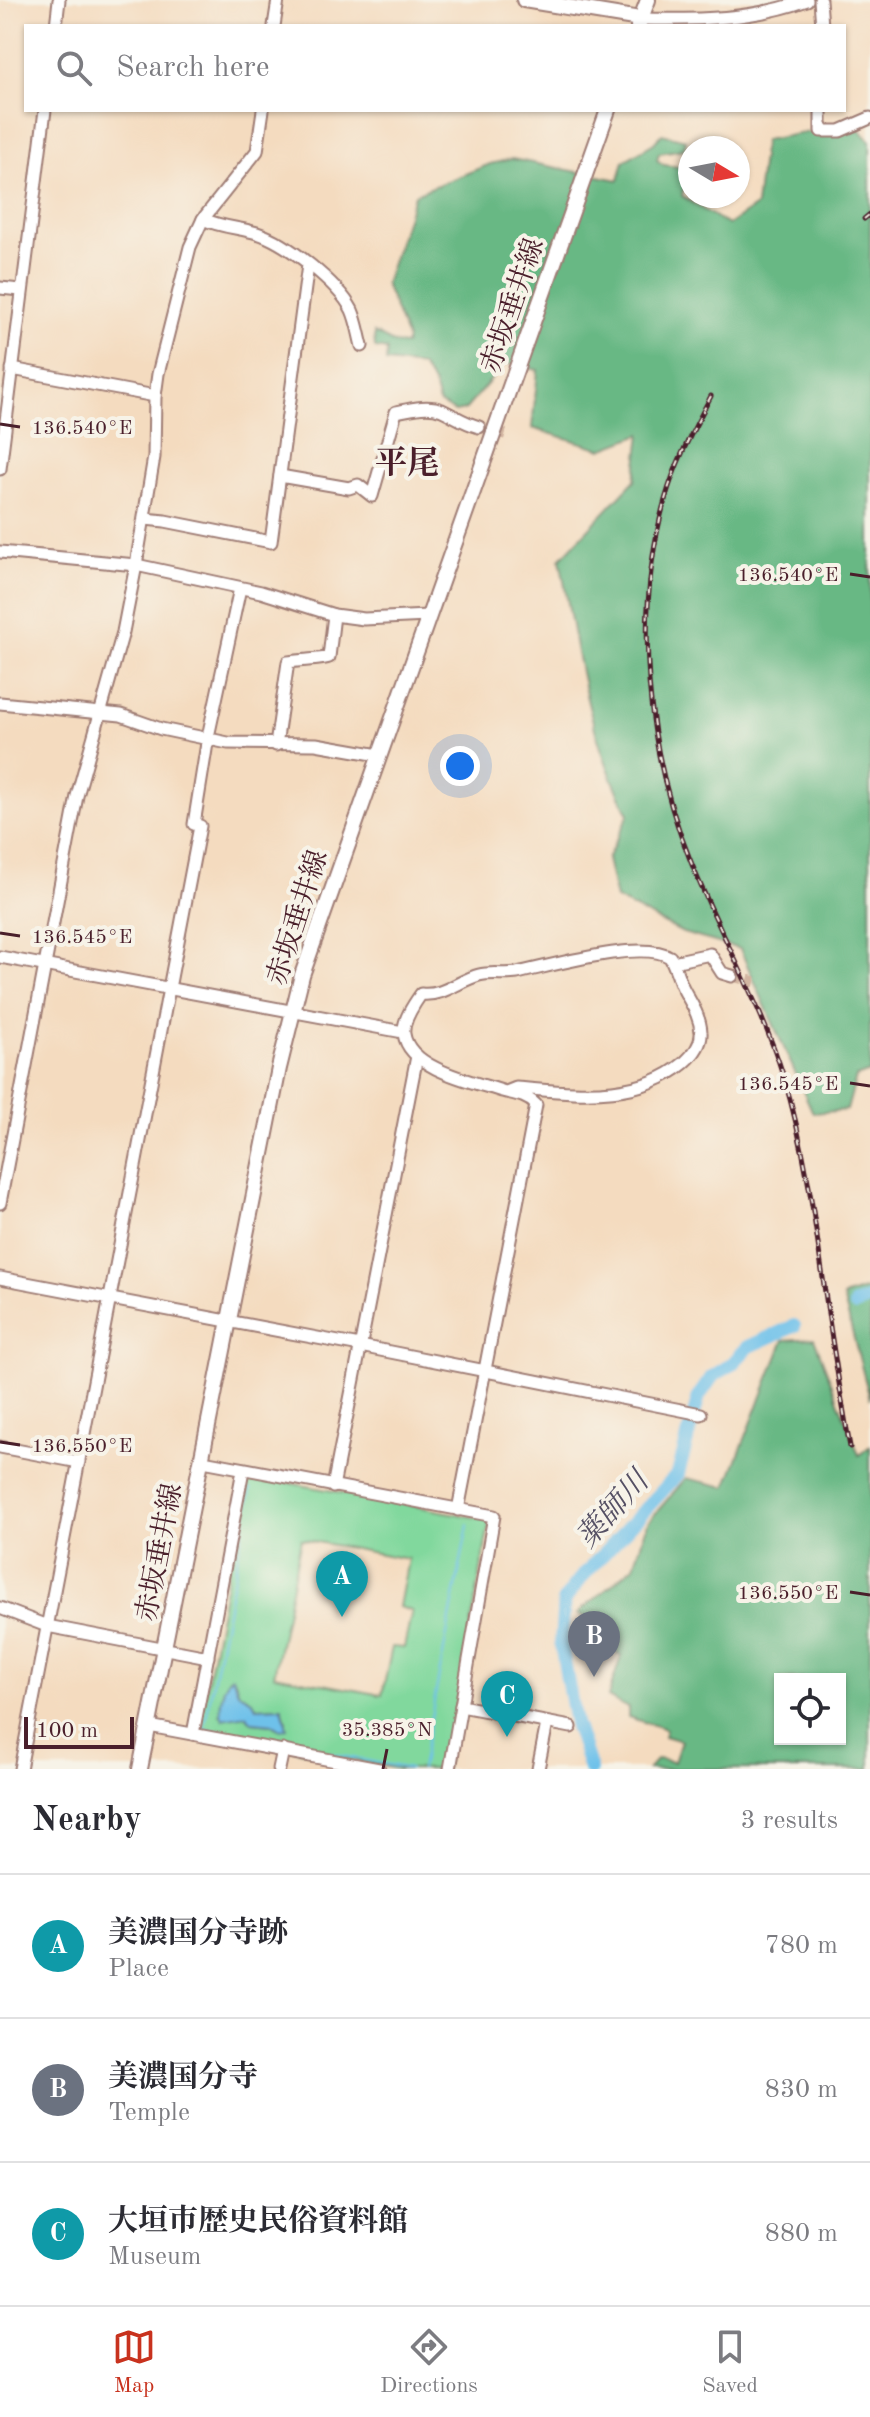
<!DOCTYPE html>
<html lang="en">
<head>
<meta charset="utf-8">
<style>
	body { margin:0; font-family:"Old Standard TT","Noto Serif JP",serif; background:#f7f7f7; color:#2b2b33 }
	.controls { position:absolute; right:24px; bottom:24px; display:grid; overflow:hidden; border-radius:0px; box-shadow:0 2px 6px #0004 }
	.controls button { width:72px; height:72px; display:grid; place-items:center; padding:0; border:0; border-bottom:2px solid #e1e1e2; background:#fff; color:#2b2b33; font:40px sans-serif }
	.compass { position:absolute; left:678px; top:136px; width:72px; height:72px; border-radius:50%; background:#fff; box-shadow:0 2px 6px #0004; rotate:100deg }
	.scale { position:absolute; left:24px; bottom:20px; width:110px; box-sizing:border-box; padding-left:8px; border:4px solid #4a1f2b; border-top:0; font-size:22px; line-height:28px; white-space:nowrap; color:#4a1f2b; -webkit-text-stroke:6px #f7f3e8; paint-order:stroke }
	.you { position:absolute; left:460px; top:766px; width:28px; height:28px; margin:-20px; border:6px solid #fff; border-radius:50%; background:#1a73e8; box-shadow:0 0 0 12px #1a73e833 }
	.badge { display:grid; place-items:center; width:52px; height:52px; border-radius:50%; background:#c8321e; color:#fff; font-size:26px; font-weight:700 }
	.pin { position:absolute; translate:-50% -66px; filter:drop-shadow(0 2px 4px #0008) }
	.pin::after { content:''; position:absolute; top:42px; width:28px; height:24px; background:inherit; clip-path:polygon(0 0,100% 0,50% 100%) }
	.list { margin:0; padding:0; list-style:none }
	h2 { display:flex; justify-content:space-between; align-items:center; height:104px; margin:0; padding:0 32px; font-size:34px }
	h2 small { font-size:26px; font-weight:400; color:#7c7c81 }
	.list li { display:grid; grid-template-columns:52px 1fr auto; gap:24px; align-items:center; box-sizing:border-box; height:144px; padding:0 32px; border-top:2px solid #e1e1e2 }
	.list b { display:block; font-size:30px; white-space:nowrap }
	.list p { margin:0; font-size:26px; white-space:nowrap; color:#7c7c81 }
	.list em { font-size:26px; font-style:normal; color:#7c7c81 }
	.icon { flex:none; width:44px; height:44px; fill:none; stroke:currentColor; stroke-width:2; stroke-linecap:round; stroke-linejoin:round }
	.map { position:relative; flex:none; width:870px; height:1769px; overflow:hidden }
	.search { position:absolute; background:#fff; box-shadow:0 2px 6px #0004; left:24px; right:24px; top:24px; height:88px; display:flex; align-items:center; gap:20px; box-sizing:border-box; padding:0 28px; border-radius:0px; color:#7c7c81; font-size:30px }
	.sheet { height:536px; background:#fff }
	nav { display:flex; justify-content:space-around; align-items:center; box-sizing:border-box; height:112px; border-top:2px solid #e1e1e2; background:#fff; font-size:22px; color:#7c7c81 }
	nav a { display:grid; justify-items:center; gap:4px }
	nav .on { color:#c8321e }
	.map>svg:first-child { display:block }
</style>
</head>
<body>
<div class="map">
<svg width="870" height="1769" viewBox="0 0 870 1769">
	<rect width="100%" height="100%" fill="#f7f3e8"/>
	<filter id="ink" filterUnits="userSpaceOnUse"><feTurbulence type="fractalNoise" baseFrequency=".0125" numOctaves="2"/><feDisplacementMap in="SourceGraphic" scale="16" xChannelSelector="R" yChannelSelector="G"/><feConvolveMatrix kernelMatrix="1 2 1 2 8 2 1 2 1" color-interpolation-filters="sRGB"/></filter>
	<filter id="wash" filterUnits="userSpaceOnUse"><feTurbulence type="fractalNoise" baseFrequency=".006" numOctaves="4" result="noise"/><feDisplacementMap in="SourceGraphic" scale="32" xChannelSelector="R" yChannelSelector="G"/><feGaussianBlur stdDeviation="1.8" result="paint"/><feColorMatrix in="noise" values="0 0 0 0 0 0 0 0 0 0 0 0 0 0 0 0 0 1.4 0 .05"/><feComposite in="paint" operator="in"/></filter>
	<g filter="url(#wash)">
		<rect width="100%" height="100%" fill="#f4dbbf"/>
		<path fill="#81d89d" stroke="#667c64" stroke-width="2" fill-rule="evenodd" d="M246 1475 490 1520 445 1769H398L198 1732ZM301 1539 408 1559 399 1607 412 1611 404 1648 392 1647 382 1695 274 1675ZM228 1679 235 1680 238 1692 252 1700 257 1708 282 1707 286 1721 278 1729 272 1724 252 1722 246 1715H220Z"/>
		<g fill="#68b884" stroke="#596c58" stroke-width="2" fill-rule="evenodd">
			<path d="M854 124 870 141V1072L856 1077 847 1110 813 1113 740 949 683 933 616 899 607 859 629 814C587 736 576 645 560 559L635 480 641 434 602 449 532 428 538 370 505 363 465 410 455 412 439 403 434 385 421 366 386 362 387 350 375 348 374 333 395 344 405 345 407 339 385 284 415 194 490 164 512 159 619 180 624 161 654 143 662 134 686 140 684 149 659 153 657 160 664 165 688 168 682 196 728 225 756 206 764 140Z"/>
			<path d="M870 1288V1399L843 1297Z"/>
			<path d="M814 1338 859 1455 870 1446V1769H648L657 1759 674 1762 681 1741 664 1736 666 1729 628 1717V1708L608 1697 621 1656 606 1649 609 1625 577 1614 634 1566 648 1522 686 1478 726 1487 784 1340ZM840 1679V1739H780V1679Z"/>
		</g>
		<path fill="#6ec1ea" stroke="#5c708a" stroke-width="2" d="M231 1676 233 1677 238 1692 252 1700 257 1708 282 1707 287 1728 281 1730 272 1724 252 1722 246 1715 223 1719C217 1708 223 1686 231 1676Z"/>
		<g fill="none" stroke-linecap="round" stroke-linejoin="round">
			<g stroke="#6ec1ea" stroke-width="2">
				<path d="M251 1489 204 1729 279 1744"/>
				<path d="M285 1745 410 1769"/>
				<path d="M421 1769 468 1525"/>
			</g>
			<g stroke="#6ec1ea" stroke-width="14">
				<path d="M855 1305 870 1299"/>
				<path d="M590 1769 575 1723 561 1644 564 1601 581 1578 678 1474 699 1396 712 1377 732 1364 748 1347 794 1326"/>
			</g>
		</g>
	</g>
	<g filter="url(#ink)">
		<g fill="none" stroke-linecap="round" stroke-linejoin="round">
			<g stroke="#d2b5a1" stroke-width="11" stroke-dasharray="11 5.5" stroke-linecap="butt">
				<path d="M479 427 508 435"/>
				<path d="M732 976 755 982"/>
			</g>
			<g stroke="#9f7d75" stroke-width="15">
				<g id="minor">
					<path d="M820 0 822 26"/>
					<path d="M640 19C698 20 753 20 807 0"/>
					<path d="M56 26 59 0"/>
					<path d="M274 26 278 0"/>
					<path d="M821 110V131H840L870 118"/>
					<path d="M203 219C220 227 240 228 257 233 286 242 338 283 352 310 357 321 359 335 362 346"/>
					<path d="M0 288 21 290"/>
					<path d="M12 369 155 396"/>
					<path d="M0 469 45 110"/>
					<path d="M280 476 349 488 358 485 372 496 396 412C410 409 428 404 442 410 457 417 462 422 479 427"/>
					<path d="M145 519 165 521 271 542 308 265"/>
					<path d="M0 552 136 565 261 592 334 615 364 619 428 616"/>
					<path d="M0 703 121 715 161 729 228 743 316 744 379 755"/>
					<path d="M276 745 288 662C298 660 323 660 329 657L334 615"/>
					<path d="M0 957 403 1032"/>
					<path d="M673 962 710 954 722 973 732 976"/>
					<path d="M0 1203 77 796 123 632 136 565 154 457 155 396 158 374 190 247 203 219 257 151 263 110"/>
					<path d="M0 1278 360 1346 701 1414"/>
					<path d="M0 1447 79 1462"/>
					<path d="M203 1461 494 1516 450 1769"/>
					<path d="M333 1487 417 1056"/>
					<path d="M458 1510 536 1105C527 1095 514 1094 502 1091 474 1082 409 1069 404 1034 402 1021 414 1004 421 994 442 997 460 980 479 975 491 972 505 975 517 973 551 966 642 939 670 957 675 966 678 977 682 986 689 1001 700 1014 701 1032 702 1044 693 1055 684 1063 637 1102 573 1092 516 1088L506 1092"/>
					<path d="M0 1608 47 1626 208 1657"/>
					<path d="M461 1706 571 1727"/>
					<path d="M149 1726 379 1769"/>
					<path d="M193 1734 243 1470"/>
					<path d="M20 1769 200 826 194 824 208 737 240 588"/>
					<path d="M279 1769 283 1750"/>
					<path d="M538 1769 547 1723"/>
				</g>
			</g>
			<g stroke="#9f7d75" stroke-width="18">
				<g id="major">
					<path d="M524 0 640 19"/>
					<path d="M638 26 648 0"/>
					<path d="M140 1769 279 1068 302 975 608 110"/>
				</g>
			</g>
			<use href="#minor" stroke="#fff" stroke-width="11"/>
			<use href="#major" stroke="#fff" stroke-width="14"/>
			<g stroke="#4a1f2b" stroke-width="5">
				<g id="rail">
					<path d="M864 219 870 214"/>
					<path d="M711 396C693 430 675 463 665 500 633 614 646 753 691 862 720 935 761 1003 784 1078 809 1161 818 1248 831 1333 837 1371 843 1409 850 1447"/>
				</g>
			</g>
			<use href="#rail" stroke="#f7f3e8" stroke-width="2" stroke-dasharray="6" stroke-linecap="butt"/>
		</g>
	</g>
	<path fill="none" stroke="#4a1f2b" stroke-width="3" d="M0 424 20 427M850 574 870 577M0 933 20 936M850 1083 870 1086M0 1442 20 1445M850 1592 870 1595M383 1769 387 1749"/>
	<g text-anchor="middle" stroke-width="8" stroke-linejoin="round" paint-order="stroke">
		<g font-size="28" fill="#4a1f2b" stroke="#f7f3e8">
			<text transform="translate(511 305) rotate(-71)" y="10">赤坂垂井線</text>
			<text transform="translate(296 917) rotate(-72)" y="10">赤坂垂井線</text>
			<text transform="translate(158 1552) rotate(-79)" y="10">赤坂垂井線</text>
		</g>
		<g font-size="30" font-style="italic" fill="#555064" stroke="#f7f3e8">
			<text transform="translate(612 1509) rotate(-48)" y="10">薬師川</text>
		</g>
		<g font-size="32" font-weight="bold" fill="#4a1f2b" stroke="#f7f3e8">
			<text x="407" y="473">平尾</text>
		</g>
	</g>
	<g font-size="20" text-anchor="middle" fill="#4a1f2b" stroke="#f7f3e8" stroke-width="8" stroke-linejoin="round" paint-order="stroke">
		<text x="82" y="434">136.540°E</text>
		<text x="788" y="581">136.540°E</text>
		<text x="82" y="943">136.545°E</text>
		<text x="788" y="1090">136.545°E</text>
		<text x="82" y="1452">136.550°E</text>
		<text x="788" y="1599">136.550°E</text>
		<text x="387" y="1736">35.385°N</text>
	</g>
</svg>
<div class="controls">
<button><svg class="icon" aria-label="locate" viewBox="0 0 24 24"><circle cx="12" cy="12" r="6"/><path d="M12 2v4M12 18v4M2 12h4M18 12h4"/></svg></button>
</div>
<svg class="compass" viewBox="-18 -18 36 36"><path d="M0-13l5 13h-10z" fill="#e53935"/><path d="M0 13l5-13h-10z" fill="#7c7c81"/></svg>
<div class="scale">100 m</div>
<div class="you"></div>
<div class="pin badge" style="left:342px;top:1617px;background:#0f9aa8">A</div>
<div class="pin badge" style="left:594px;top:1677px;background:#6b7280">B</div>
<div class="pin badge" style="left:507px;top:1737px;background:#0f9aa8">C</div>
<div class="search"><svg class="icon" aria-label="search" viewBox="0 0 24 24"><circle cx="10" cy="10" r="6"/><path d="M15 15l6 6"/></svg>Search here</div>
</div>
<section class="sheet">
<h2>Nearby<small>3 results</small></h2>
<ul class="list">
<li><span class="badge" style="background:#0f9aa8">A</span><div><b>美濃国分寺跡</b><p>Place</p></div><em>780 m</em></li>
<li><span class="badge" style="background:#6b7280">B</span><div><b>美濃国分寺</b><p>Temple</p></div><em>830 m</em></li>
<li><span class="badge" style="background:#0f9aa8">C</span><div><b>大垣市歴史民俗資料館</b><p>Museum</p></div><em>880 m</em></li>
</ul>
</section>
<nav>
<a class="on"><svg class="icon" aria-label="map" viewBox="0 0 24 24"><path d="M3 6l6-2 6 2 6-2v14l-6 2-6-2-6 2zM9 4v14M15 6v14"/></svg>Map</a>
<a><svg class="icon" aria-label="directions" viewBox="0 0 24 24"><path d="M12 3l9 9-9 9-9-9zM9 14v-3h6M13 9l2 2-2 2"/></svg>Directions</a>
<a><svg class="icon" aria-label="saved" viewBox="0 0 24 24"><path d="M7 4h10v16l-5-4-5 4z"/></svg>Saved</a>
</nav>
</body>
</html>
